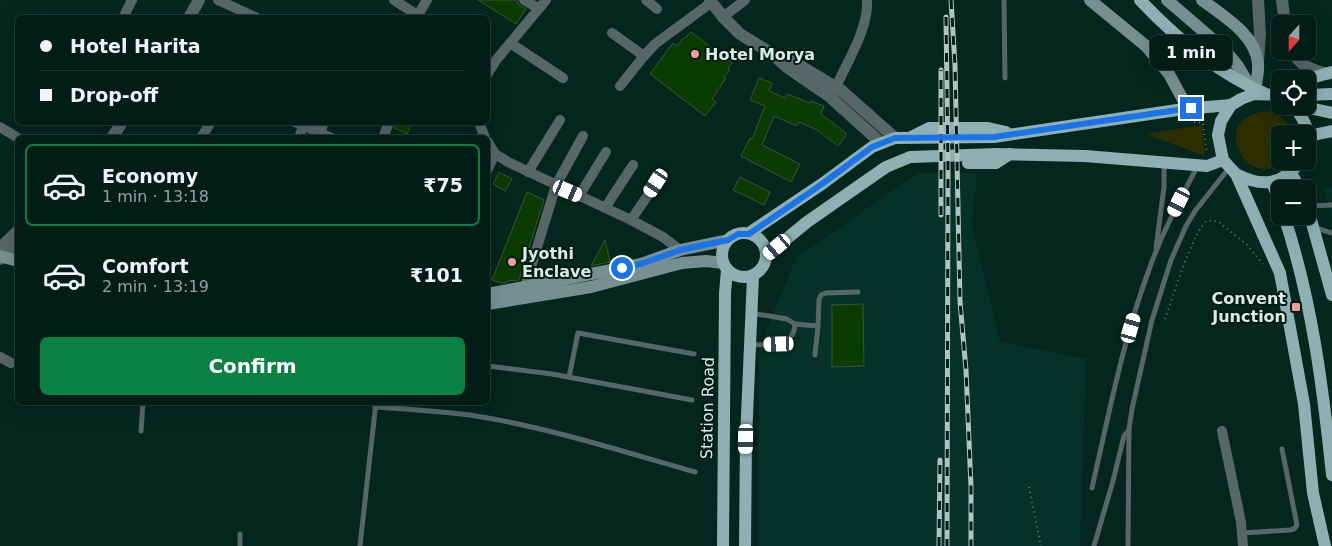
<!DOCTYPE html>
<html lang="en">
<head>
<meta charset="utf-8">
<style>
	body { margin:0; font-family:"DejaVu Sans",sans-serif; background:#0c251f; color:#f1f3f6; height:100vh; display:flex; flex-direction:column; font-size:19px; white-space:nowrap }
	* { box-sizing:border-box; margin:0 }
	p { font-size:16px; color:#96a1a1 }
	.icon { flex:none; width:28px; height:28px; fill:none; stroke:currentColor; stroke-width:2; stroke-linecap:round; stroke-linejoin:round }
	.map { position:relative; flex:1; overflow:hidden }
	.drawer { position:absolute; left:15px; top:135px; width:475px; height:270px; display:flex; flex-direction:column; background:#021c16; border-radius:8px; box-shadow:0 5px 20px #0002,0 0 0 1px #233a35 }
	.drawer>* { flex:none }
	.guide { position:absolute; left:15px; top:15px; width:475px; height:110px; border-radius:8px; box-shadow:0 5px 20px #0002,0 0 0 1px #233a35; display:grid; align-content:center; height:110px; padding:0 25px; background:#021c16 }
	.needle { width:32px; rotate:201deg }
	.buttons { position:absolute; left:1271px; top:15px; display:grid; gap:10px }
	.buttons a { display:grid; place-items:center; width:45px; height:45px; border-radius:8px; background:#021c16; box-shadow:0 5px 20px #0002,0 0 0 1px #233a35; font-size:25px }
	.end { position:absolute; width:22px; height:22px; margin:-11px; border:6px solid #1a73e8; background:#fff; box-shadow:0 0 0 2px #fff }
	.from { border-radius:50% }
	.bubble { position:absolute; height:35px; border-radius:8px; background:#021c16; box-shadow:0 5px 20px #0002,0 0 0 1px #233a35; font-size:16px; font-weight:700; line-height:35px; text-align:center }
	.car { position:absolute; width:15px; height:30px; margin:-15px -8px; border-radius:6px; box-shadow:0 0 4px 1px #0007; background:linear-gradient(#fff 24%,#345 0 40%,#fff 0 76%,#345 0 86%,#fff 0) }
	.guide b { display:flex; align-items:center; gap:18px; height:48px; font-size:19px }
	.guide b+b { border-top:1px solid #233a35 }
	.guide i { width:12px; height:12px; background:#f1f3f6 }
	ul { padding:9px 0 0; list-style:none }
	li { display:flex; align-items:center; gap:15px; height:82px; margin:0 10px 8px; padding:0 15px; border:2px solid transparent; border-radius:8px }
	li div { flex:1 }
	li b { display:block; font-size:19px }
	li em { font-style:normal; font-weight:700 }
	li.current { border-color:#0b8043 }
	li>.icon { width:45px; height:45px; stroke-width:1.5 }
	.button { display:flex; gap:10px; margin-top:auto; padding:10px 25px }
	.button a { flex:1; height:58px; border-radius:8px; background:#0b8043; color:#fff; font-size:20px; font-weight:700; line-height:58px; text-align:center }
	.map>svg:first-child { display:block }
</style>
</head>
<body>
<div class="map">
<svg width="1332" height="546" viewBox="0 0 1332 546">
	<rect width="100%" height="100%" fill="#03261d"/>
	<!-- built -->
	<g fill="#043226">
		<polygon points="919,173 977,173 972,224 1000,342 1086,359 1080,546 759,546 759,347 797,256"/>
		<polygon points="1332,187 1332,219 1324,188"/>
	</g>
	<!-- green -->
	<g fill="#2d2e00">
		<path d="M1268,111c13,4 19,10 25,23h-13v27h4c-38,33 -78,-45 -16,-50z"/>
		<polygon points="1202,125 1205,156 1146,134"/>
	</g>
	<!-- building -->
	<g fill="#0a3c02" stroke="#3f513b">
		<polygon points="478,0 517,0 518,4 526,9 516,24"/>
		<polygon points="691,32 732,63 728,68 730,70 724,77 726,78 712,99 716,102 705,116 650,74 673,43 677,46 683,38 684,39"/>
		<polygon points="759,78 772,83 769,91 785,98 787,94 810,103 811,101 824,106 821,114 847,134 838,146 817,130 799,122 797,126 774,116 762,145 800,164 791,182 741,156 750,138 752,139 765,106 750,100"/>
		<polygon points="396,122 412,122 407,134 394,128"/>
		<polygon points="499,172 512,179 505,191 493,184"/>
		<polygon points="740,177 770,192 764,205 733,190"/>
		<polygon points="527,192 544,200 519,280 513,281 509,280 508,282 501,283 492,280"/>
		<polygon points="605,240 610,262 591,266"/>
		<polygon points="863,304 864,366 832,367 832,305"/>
	</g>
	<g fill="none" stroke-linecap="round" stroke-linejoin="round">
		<!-- path -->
		<g stroke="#617c75" stroke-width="2" stroke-dasharray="1 4" stroke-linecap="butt">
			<polyline points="1194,122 1203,123 1207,153"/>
			<path d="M1165,319c6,-17 29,-91 42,-98 4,-1 8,0 12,1l28,23 16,19"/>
			<polyline points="1029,487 1041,546"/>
		</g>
		<!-- service -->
		<g stroke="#576768" stroke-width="5">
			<polyline points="1004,0 1005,78"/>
			<polyline points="1308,206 1332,205"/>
			<polyline points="1316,228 1332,233"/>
			<polyline points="1156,248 1164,187 1164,164"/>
			<polyline points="795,324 818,326 815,355"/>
			<polyline points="818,326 819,300 821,295 826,293 858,292"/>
			<path d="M750,345c19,-1 44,4 45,-21l-8,-5 -36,-6"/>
			<polyline points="488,366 552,374 692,400"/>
			<polyline points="569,377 578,333 694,354"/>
			<path d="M375,407c32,2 63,4 95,8 77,12 151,36 225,57"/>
			<polyline points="141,431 143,402"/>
			<path d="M1092,488c17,-74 31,-149 58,-221 12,-34 30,-67 47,-100"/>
			<polyline points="1242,533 1290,530 1294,529 1297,525 1282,449"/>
			<polyline points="240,534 240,546"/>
			<polyline points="360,546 376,402"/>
			<polyline points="1094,546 1113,481 1124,436 1129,430"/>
			<polyline points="1128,546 1129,429 1132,409 1152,320 1171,260 1186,226 1195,211 1229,168"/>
		</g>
		<!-- minor -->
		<g stroke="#576768" stroke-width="10">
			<polyline points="218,0 257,18"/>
			<polyline points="394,0 422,18"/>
			<polyline points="524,0 538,8"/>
			<polyline points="646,0 657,9"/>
			<polyline points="418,15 427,0"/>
			<polyline points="723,17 745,0"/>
			<polyline points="123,18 132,0"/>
			<polyline points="612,33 644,56"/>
			<polyline points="510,43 563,78"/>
			<polyline points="488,73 497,59 546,0"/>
			<polyline points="620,86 644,56 655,44 712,2"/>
			<path d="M836,87c11,-25 33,-59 31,-87"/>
			<polyline points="295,122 332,138"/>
			<polyline points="479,122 485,138"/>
			<polyline points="0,127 18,138"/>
			<polyline points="320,133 324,122"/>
			<polyline points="201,138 211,122"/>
			<polyline points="299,138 303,126"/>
			<polyline points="383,138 389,122"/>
			<polyline points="488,142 495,154 508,162 631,220 663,237 680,250"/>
			<polyline points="488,169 495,154"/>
			<polyline points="528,172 560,120"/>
			<polyline points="579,196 606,152"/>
			<polyline points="605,208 633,165"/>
			<polyline points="631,220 656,183"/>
			<polyline points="525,287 556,185 583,136"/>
			<polyline points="0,357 11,363"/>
			<polyline points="1222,431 1241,522 1243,546"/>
		</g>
		<!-- tertiary -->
		<g stroke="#576768" stroke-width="12">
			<polyline points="710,0 723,17 740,34 771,53 788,68 829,96 881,143"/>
			<polyline points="1258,0 1260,34 1258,62"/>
			<polyline points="1282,0 1285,24"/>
			<polyline points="189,18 199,0"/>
			<path d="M1292,51c8,15 21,20 36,23"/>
			<polyline points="792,61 842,91 895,138"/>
			<polyline points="112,138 122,122"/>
			<polyline points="2,246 18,231"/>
			<polyline points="0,259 18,241"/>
		</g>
		<!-- secondary -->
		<g stroke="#769092" stroke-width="12">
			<polyline points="1090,0 1146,46 1169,74 1188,109"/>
			<polyline points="1167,0 1224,49 1238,66 1252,90"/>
			<path d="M1202,0c21,16 53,34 56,63 1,10 -2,21 -4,31"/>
			<polyline points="0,256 18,261"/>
			<polyline points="488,294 622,268 644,263 680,250 728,240"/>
			<polyline points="488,304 591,287 682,263 706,261 723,263"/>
		</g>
		<!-- primary -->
		<g stroke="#8eb0b2" stroke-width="12">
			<path d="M1140,0c36,38 76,72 124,93"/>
			<polyline points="1308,79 1332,72"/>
			<polyline points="1280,95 1254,94 1241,99 1231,105 1221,121 1218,135 1223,160 1236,174 1280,273 1304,404 1313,493 1325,546"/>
			<polyline points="1308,95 1332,94"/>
			<path d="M1294,106c8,11 16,23 14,36"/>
			<polyline points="1300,106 1332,113"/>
			<polyline points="1308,136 1332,131"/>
			<polyline points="911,137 929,128 988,128 1006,132"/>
			<polyline points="968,163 996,163 1010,154"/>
			<polyline points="1291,173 1300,189"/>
			<path d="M1236,174c27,14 46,11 65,-13"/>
			<polyline points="1272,182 1280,204"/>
			<polyline points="1308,209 1332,295"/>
			<path d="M1284,216c28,84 39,172 48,259"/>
			<circle cx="744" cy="255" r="22"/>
			<polyline points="749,233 822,184 872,147 895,138 994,137 1184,109 1231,105"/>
			<polyline points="767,255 807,222 886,167 910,157 997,154 1085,156 1207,166 1223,160"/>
			<polyline points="723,546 725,293 727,270"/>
			<polyline points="745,546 746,439 753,276"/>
		</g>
		<!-- rail casing -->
		<g stroke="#afc4be" stroke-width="5">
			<g id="rail">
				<polyline points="951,0 955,65 960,302 966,370 971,487 971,546"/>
				<polyline points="946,17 948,167 947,546"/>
				<polyline points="941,215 941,70"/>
				<polyline points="939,546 940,460"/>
			</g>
		</g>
		<!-- rail -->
		<use href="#rail" stroke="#001c14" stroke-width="3" stroke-dasharray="9" stroke-linecap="butt"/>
	</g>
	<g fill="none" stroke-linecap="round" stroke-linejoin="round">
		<!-- route -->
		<polyline stroke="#1a73e8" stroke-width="6" points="622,268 644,263 680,250 728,240 738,234 749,234 822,184 872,147 895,138 994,137 1191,108"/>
	</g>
	<!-- markers -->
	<g fill="#f59b9e" stroke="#001c14" stroke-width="2">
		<circle cx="695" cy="54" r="5"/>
		<circle cx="512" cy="262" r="5"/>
		<rect x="1291" y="302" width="10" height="10" rx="2.5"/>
	</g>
	<g text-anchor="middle" stroke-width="4" stroke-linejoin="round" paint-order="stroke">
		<!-- poi labels -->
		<g font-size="16" font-weight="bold" fill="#d9ebe5" stroke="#001c14" text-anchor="start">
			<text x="705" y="60">Hotel Morya</text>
			<text x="522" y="259">Jyothi<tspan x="522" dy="18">Enclave</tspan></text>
			<text x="1286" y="304" text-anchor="end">Convent<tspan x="1286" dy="18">Junction</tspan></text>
		</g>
		<!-- street labels -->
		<g font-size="16" fill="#d9ebe5" stroke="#001c14">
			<text transform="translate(707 408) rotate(-89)" y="6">Station Road</text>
		</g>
	</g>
</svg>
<div class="buttons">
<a><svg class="needle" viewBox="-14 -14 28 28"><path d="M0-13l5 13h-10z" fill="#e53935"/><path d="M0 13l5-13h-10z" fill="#96a1a1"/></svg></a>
<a><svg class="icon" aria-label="locate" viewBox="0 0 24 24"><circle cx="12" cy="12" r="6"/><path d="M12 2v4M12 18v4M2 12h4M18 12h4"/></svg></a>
<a>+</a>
<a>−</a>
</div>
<i class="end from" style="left:622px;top:268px"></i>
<i class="end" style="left:1191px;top:108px"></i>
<div class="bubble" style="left:1150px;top:35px;width:82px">1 min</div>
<i class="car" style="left:656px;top:183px;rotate:213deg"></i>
<i class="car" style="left:568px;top:191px;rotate:113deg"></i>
<i class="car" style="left:1179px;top:202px;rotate:206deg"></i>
<i class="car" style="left:777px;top:247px;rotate:230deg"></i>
<i class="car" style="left:1131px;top:328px;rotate:16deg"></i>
<i class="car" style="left:779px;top:344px;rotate:268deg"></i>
<i class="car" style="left:746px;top:439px;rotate:181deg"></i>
<div class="guide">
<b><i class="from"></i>Hotel Harita</b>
<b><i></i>Drop-off</b>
</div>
<section class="drawer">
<ul>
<li class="current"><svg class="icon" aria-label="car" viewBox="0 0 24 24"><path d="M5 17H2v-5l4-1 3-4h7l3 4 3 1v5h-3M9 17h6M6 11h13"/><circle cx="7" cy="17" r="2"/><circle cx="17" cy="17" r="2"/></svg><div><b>Economy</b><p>1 min · 13:18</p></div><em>₹75</em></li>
<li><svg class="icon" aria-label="car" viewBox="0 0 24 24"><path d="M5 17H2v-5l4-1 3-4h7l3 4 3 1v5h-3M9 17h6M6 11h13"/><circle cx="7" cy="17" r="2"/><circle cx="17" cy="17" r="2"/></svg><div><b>Comfort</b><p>2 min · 13:19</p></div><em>₹101</em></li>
</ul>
<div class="button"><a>Confirm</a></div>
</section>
</div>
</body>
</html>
